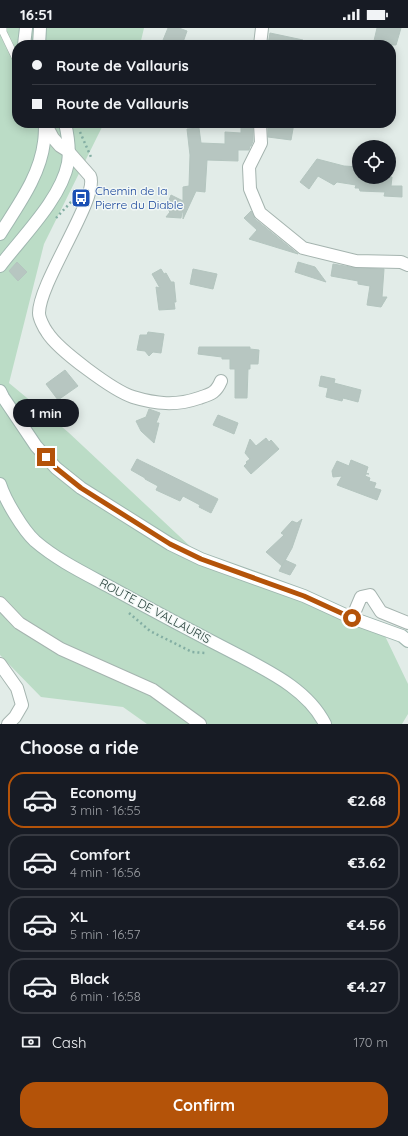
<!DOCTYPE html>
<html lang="en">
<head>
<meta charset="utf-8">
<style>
	body { margin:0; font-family:Quicksand,sans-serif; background:#20242c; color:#f1f3f6; height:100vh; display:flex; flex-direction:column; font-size:15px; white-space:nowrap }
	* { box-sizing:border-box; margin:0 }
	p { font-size:13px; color:#9ea1a6 }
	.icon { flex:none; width:22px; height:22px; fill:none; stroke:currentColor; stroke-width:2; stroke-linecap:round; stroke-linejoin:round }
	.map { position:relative; height:696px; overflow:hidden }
	.drawer { display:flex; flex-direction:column; background:#171b24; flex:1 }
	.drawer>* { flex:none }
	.banner { position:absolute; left:12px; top:12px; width:384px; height:88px; border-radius:16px; box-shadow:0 2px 10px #0003; display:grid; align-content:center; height:88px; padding:0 20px; background:#171b24 }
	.buttons { position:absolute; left:352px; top:112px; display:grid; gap:8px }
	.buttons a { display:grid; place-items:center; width:44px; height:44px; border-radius:50%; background:#171b24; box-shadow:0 2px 10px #0003; font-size:20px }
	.end { position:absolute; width:18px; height:18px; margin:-9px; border:5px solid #b45309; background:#fff; box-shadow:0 0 0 2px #fff }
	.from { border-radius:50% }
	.bubble { position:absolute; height:28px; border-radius:14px; background:#171b24; box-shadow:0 2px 10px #0003; font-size:13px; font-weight:800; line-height:28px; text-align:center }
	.banner b { display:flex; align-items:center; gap:14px; height:38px; font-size:15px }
	.banner b+b { border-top:1px solid #363941 }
	.banner i { width:10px; height:10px; background:#f1f3f6 }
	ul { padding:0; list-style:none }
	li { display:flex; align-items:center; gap:12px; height:56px; margin:0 8px 6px; padding:0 12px; border:2px solid #363941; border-radius:16px }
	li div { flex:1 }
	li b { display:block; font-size:15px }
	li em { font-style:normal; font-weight:800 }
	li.on { border-color:#b45309 }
	li>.icon { width:36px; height:36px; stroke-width:1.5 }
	h2 { padding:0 20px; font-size:18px; line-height:48px }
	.pay { display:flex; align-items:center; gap:10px; height:44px; padding:0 20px; font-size:15px }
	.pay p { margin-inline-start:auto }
	.action { display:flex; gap:8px; margin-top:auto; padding:8px 20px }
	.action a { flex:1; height:46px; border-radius:16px; background:#b45309; color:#fff; font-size:16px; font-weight:800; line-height:46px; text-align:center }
	.status { display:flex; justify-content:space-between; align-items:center; height:28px; padding:0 20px; background:#171b24; direction:ltr }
	.status svg { height:11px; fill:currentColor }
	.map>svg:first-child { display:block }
</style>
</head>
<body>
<div class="status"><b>16:51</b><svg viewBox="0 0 49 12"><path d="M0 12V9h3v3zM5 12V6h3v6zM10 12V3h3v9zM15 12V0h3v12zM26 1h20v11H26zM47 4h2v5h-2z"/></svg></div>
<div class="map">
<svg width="408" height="696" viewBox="0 0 408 696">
	<rect width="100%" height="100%" fill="#e2ece8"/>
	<!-- green -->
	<polygon fill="#bbdcc6" points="0,0 144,0 140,17 17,17 17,95 104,95 44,216 9,355 68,404 193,521 385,608 408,656 408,686 402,696 147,696 123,679 41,669 0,627"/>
	<!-- building -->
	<g fill="#b7c6c1" stroke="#b4c5bf">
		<polygon points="168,0 179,0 187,3 182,17 161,17"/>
		<polygon points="377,0 401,0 396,17 373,17"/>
		<polygon points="270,5 303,12 302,17 268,17"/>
		<polygon points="241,95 253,95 253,113 251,118 250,118 249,122 238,122 238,133 207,132 205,164 196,163 183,191 183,184 182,184 181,190 166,189 170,184 166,180 171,167 183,173 183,159 189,158 190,127 187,101 199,100 201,115 225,116 225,104 241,105"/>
		<polygon points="268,95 294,95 291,112 268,109"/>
		<polygon points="317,131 344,138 359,139 359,149 392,149 391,158 402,158 402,169 384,168 385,164 360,163 359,160 355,160 356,157 337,154 334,157 318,148 309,161 300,154"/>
		<polygon points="251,183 255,191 298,226 249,211 257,202 244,190"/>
		<polygon points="17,234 27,244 18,253 9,243"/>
		<polygon points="298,234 315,239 326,254 295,244"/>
		<polygon points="333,236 356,240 384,241 382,269 387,269 381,279 367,277 370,258 358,256 358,253 331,248"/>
		<polygon points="161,241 164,246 166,245 171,254 174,254 176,274 174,274 175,281 159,282 156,259 160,260 152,246"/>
		<polygon points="193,241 217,246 213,261 190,256"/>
		<polygon points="148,304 164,306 161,325 153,324 149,328 145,323 137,322 140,307 147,307"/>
		<polygon points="199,319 250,319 250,321 259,322 258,336 250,336 250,341 248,341 247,370 235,370 235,341 230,341 230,331 222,331 222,329 198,326"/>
		<polygon points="65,342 78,358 58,372 46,356"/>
		<polygon points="321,348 335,351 334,355 361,362 358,374 343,370 342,373 326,369 328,360 319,358"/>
		<polygon points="149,381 160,385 156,395 159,395 154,415 141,403 136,393 146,389"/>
		<polygon points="218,387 238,395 234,406 213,397"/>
		<polygon points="266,410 269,414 271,412 279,421 251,446 244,438 247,435 246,434 250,431 245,425 250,411 256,418"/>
		<polygon points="137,431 218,471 211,485 199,479 200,477 183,468 180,473 156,462 158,458 145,451 145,450 131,442"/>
		<polygon points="351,432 368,439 366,445 369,446 366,446 365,448 370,450 369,453 376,455 374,460 381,462 377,472 337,457 342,448 333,449 332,443 337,433 349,438"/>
		<polygon points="302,491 292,520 282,538 266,524 284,507 281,505 292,493 297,495"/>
		<polygon points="285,532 296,537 290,547 279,543"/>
	</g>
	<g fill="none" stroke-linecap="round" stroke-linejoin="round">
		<!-- lane casing -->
		<g stroke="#a5b4af" stroke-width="8">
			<polyline id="lane" points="3,0 3,4 17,33"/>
		</g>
		<!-- street casing -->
		<g stroke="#a5b4af" stroke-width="14">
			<g id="street">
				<polyline points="260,17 262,0"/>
				<path d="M45,95l8,15 7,8 8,5 22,25c10,20 -51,106 -51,137 0,5 5,15 8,19 11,18 67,59 86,65 23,7 43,9 66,1 12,-4 17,-5 22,-17"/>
				<polyline points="260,95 261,115 249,139 250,161 260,185 303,220 356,233 401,234 408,237"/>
				<polyline points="0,575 19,595 61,621 153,662 200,696"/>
				<polyline points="352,590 361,569 370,567 381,584 408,595"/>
				<polyline points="0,636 17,660 22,677 15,689 8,696"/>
			</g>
		</g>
		<!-- secondary casing -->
		<g stroke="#a0b7b0" stroke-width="14">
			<g id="secondary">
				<polyline points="24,17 26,0"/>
				<polyline points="39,17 40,0"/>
				<path d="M0,206c18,-29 40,-58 44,-92 1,-6 1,-13 1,-19"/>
				<path d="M0,238c22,-29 61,-67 68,-103 2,-13 0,-27 -3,-40"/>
				<polyline points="0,363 3,369 36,418 56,440 81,460 170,516 201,531 304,568 352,590 402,608 408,613"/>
				<path d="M0,456c5,16 23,46 35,57 22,19 49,32 75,46 42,23 85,46 128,68 32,17 70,35 87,69"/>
			</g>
		</g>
		<!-- path -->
		<g stroke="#83aea3" stroke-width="2.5" stroke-dasharray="2 3" stroke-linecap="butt">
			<polyline points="80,104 91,129"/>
			<polyline points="56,190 72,173"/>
			<polyline points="129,585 150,603 192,624 206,625"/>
		</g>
		<!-- lane -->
		<use href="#lane" stroke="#fff" stroke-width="7"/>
		<!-- street -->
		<use href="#street" stroke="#fff" stroke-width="12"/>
		<!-- secondary -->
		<use href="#secondary" stroke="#fff" stroke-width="12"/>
	</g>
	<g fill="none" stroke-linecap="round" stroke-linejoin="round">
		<!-- route -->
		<polyline stroke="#b45309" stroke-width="5" points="46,429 56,440 81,460 170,516 201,531 304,568 352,590"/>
	</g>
	<!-- icons -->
	<defs>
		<g id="bus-square" transform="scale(1)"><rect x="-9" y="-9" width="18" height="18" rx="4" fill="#1a4fb4" stroke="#f2f8f6"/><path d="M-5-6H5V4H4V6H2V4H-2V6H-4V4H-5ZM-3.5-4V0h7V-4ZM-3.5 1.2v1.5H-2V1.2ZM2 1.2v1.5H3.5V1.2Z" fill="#fff"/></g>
	</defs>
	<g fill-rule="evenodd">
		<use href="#bus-square" x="81" y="170"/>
	</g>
	<g text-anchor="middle" stroke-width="3" stroke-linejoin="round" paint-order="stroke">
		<!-- transit labels -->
		<g font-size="12" fill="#164399" stroke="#f2f8f6" text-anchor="start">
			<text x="95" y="167">Chemin de la<tspan x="95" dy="14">Pierre du Diable</tspan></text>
		</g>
		<!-- street labels -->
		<g font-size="12" fill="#223c36" stroke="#f2f8f6">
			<text transform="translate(155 583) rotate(28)" y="4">ROUTE DE VALLAURIS</text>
		</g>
	</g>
</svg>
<div class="buttons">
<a><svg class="icon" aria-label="locate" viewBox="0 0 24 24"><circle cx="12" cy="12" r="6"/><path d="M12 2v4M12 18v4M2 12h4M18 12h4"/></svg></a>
</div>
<i class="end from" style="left:352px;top:590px"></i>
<i class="end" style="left:46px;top:429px"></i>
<div class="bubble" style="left:13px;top:371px;width:66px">1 min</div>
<div class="banner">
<b><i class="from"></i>Route de Vallauris</b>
<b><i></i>Route de Vallauris</b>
</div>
</div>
<section class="drawer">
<h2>Choose a ride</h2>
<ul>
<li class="on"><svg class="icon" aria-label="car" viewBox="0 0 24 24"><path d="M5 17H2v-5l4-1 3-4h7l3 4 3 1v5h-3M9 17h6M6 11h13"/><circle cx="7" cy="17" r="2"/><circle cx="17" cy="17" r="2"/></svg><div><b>Economy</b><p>3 min · 16:55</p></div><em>€2.68</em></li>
<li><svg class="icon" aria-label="car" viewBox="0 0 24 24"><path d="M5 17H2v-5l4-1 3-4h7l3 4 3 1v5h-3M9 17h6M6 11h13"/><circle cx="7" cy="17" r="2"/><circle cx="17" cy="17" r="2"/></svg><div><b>Comfort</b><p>4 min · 16:56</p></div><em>€3.62</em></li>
<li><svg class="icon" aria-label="car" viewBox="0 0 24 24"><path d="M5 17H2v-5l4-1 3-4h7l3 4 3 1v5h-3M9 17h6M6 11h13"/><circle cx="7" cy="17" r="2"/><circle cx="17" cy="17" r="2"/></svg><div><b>XL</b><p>5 min · 16:57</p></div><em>€4.56</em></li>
<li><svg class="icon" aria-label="car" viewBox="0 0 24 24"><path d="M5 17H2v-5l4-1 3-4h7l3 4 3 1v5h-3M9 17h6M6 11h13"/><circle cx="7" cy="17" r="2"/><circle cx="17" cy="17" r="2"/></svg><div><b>Black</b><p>6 min · 16:58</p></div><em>€4.27</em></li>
</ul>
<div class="pay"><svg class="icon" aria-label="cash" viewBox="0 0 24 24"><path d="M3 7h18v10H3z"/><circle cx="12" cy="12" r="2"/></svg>Cash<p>170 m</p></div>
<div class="action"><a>Confirm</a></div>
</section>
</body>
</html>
